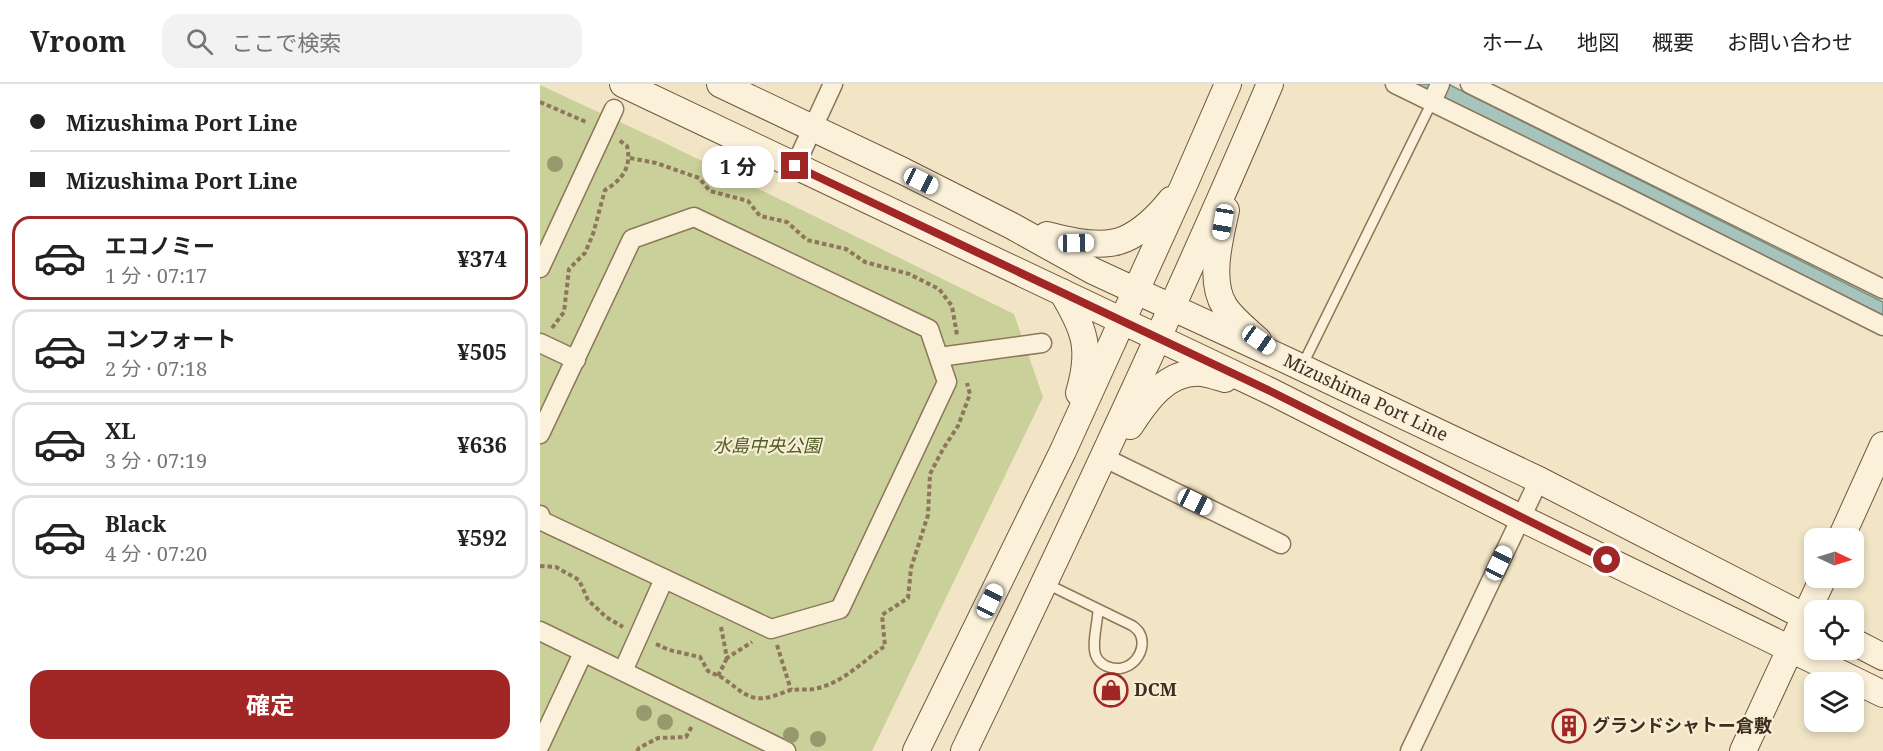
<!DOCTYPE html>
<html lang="ja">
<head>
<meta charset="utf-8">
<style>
	body { margin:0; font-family:"Noto Serif","Noto Sans JP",serif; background:#f2f2f2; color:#222; height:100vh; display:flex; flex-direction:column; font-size:22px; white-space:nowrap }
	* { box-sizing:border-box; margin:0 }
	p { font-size:20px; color:#767676 }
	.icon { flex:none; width:33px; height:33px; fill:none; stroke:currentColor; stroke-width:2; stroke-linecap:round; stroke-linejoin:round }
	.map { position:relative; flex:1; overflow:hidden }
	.side { display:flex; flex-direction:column; background:#fff; width:540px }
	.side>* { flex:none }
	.banner { display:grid; align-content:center; height:132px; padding:0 30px; background:#fff }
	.needle { width:39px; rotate:94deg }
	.controls { position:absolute; left:1264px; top:444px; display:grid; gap:12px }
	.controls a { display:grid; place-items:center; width:60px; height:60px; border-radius:12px; background:#fff; box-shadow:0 3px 9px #0003; font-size:30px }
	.end { position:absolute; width:27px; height:27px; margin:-14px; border:8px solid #a12626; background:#fff; box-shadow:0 0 0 3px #fff }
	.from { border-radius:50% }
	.bubble { position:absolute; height:42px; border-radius:18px; background:#fff; box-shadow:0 3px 9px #0003; font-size:20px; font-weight:700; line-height:42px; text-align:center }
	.car { position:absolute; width:18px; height:36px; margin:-18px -9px; border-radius:8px; box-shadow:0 0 4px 2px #0007; background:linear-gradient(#fff 24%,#345 0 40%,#fff 0 76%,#345 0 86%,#fff 0) }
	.banner b { display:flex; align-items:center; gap:21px; height:57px; font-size:22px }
	.banner b+b { border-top:2px solid #e0e0e0 }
	.banner i { width:15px; height:15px; background:#222 }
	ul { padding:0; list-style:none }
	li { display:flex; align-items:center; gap:18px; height:84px; margin:0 12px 9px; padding:0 18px; border:3px solid #e0e0e0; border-radius:18px }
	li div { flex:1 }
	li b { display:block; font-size:22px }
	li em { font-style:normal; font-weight:700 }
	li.on { border-color:#a12626 }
	li>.icon { width:54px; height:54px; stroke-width:1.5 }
	.button { display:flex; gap:12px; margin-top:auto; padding:12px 30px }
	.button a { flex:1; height:69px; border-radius:18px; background:#a12626; color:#fff; font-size:24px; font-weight:700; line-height:69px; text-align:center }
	header { display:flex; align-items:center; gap:36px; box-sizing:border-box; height:84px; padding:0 30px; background:#fff; border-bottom:2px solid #e0e0e0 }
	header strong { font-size:28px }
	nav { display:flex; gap:33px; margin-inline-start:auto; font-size:21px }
	.search { width:420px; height:54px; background:#f2f2f2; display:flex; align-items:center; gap:15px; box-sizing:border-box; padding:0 21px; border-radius:18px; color:#767676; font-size:22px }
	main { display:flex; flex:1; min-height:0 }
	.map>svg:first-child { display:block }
</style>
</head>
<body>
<header>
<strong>Vroom</strong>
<div class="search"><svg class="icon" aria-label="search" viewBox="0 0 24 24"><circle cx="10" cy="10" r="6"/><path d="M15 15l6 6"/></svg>ここで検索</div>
<nav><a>ホーム</a><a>地図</a><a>概要</a><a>お問い合わせ</a></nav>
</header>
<main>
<section class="side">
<div class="banner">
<b><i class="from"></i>Mizushima Port Line</b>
<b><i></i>Mizushima Port Line</b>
</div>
<ul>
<li class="on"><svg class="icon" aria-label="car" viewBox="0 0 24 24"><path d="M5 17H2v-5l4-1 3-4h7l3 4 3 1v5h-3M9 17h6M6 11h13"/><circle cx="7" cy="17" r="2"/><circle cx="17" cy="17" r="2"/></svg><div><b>エコノミー</b><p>1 分 · 07:17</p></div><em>¥374</em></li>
<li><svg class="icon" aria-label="car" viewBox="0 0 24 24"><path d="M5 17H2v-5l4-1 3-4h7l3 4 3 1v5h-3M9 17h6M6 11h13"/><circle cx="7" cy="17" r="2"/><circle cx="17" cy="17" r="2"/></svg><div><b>コンフォート</b><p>2 分 · 07:18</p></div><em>¥505</em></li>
<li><svg class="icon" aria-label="car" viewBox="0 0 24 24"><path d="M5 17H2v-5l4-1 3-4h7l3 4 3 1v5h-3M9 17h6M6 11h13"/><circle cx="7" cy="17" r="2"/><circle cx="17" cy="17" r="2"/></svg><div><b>XL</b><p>3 分 · 07:19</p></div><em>¥636</em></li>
<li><svg class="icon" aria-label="car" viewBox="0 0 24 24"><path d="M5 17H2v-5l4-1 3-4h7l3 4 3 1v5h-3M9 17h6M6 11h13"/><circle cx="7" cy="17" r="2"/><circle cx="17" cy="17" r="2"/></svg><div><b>Black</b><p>4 分 · 07:20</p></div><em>¥592</em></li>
</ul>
<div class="button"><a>確定</a></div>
</section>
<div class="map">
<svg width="1343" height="667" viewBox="0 0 1343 667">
	<rect width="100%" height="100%" fill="#f1e5c6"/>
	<!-- green -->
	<polygon fill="#c9d099" points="0,1 123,58 474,230 503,313 332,667 0,667"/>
	<!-- water -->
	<polygon fill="#a7c4bc" stroke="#6d948a" stroke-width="1.5" points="877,0 908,0 1343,218 1343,231 1094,106"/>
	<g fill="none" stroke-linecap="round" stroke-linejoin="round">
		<!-- lane casing -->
		<g stroke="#8e765a" stroke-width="12">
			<g id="lane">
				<polyline points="762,282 892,18"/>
				<path d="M507,500l86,42c2,2 5,4 6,6 11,18 -9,45 -33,34 -4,-2 -8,-5 -10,-10 -5,-12 2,-33 2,-47"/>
			</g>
		</g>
		<!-- street casing -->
		<g stroke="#8e765a" stroke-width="21">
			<g id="street">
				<polyline points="855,0 1080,110 1343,242"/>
				<polyline points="930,0 1343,205"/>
				<polyline points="892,18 900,0"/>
				<polyline points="255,82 293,0"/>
				<polyline points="0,184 74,25"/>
				<polyline points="0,259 36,276"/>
				<polyline points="399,273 502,259"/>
				<polyline points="0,350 92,155 154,133 389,245 407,298 300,525 231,545 2,437 0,431"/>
				<polyline points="567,375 741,460"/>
				<polyline points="0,547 246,667"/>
				<polyline points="83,587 124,495"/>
				<polyline points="0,661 43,569"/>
				<polyline points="870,667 999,396"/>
			</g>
		</g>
		<!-- secondary casing -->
		<g stroke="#70573d" stroke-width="28">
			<g id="secondary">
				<polyline points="83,0 732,308 981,434 1343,610"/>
				<path id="s1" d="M180,0l183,87 109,55 81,45 193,89 253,120 276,142"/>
				<path d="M686,126c-6,28 -18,71 -1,97 8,12 22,23 33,33"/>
				<path d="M507,151c22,6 56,14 78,4 18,-8 34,-24 46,-39"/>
				<path d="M522,208c23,38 30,57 17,101"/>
				<path d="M590,342c16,-25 37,-56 72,-53 8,1 16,4 23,6"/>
				<polyline points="1301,454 1343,361"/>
				<polyline points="1314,558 1343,573"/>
				<polyline points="376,667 523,367 644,101 688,0"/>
				<path d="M424,667c106,-220 210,-442 306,-667"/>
				<polyline points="1203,667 1283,494"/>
			</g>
		</g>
		<!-- path -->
		<g stroke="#8e765a" stroke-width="4" stroke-dasharray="4.5 3" stroke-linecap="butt">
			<polyline points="0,18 46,38"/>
			<polyline points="90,74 116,79 159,94 170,107 208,117 220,132 247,138 267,156 306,165 325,178 369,190 399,205 412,222 417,251"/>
			<path d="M12,244l12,-16 5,-43 16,-16 8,-19 12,-44c17,-10 27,-23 22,-44l-8,-6"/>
			<polyline points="0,482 16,483 39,496 48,516 66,533 83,543"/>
			<polyline points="181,543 187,574 212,558"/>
			<path d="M116,560l13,6 31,7 8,14c5,3 11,4 16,8 11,7 18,16 32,19 12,2 24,-5 35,-8 8,-1 16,0 23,-1 28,-5 49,-28 71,-43l-3,-31 26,-17 3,-30 17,-53 2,-41 13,-25 15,-23 12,-32 -3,-11"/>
			<polyline points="237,561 251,606"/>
			<polyline points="178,592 187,574"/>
			<polyline points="97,667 99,664 118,654 146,653 152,642"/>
		</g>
		<!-- lane -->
		<use href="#lane" stroke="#fbf1da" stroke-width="9"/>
		<!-- street -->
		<use href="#street" stroke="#fbf1da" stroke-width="18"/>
		<!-- secondary -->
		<use href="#secondary" stroke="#fbf1da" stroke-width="26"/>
	</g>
	<!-- trees -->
	<g fill="#97996d">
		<circle cx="15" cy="80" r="8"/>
		<circle cx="104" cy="629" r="8"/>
		<circle cx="125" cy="638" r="8"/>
		<circle cx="251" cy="651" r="8"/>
		<circle cx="278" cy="655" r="8"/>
	</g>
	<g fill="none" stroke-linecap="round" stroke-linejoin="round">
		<!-- route -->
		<polyline stroke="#a12626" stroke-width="8" points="255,82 732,308 1067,476"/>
	</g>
	<!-- icons -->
	<defs>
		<g id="shop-ring" transform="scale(1.725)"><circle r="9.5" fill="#f8eed6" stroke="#a12626" stroke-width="1.5"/><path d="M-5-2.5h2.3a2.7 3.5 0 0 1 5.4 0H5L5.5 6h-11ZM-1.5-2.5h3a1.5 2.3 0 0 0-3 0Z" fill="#a12626"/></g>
		<g id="building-ring" transform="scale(1.725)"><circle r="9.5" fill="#f8eed6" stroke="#a12626" stroke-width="1.5"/><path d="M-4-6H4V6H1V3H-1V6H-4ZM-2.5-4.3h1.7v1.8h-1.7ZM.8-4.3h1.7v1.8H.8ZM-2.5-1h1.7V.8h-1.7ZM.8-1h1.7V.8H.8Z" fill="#a12626"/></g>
	</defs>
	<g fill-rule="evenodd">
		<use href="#shop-ring" x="571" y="606"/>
		<use href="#building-ring" x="1029" y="642"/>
	</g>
	<g text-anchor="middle" stroke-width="4.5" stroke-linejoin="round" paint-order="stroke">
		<!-- street labels -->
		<g font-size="18" fill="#3d2e1f" stroke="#f8eed6">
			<text dy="6" stroke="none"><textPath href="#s1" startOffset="718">Mizushima Port Line</textPath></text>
		</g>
		<!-- park labels -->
		<g font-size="18" font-style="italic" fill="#4d5b24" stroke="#f8eed6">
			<text x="227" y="368">水島中央公園</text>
		</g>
		<!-- poi labels -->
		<g font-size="18" font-weight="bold" fill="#3d2e1f" stroke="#f8eed6" text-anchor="start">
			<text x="594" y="612">DCM</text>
			<text x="1052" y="648">グランドシャトー倉敷</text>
		</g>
	</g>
</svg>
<div class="controls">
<a><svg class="needle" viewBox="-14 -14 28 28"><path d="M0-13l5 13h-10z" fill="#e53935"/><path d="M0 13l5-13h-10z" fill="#767676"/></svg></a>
<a><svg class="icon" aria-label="locate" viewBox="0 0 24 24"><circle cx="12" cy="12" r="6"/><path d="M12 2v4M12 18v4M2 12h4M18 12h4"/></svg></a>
<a><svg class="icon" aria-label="layers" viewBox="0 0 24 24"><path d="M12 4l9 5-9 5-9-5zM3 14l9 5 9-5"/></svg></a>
</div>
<i class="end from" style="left:1067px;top:476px"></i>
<i class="end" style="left:255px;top:82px"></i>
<div class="bubble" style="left:162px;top:62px;width:72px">1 分</div>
<i class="car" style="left:381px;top:97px;rotate:116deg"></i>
<i class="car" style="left:683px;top:138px;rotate:190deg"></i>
<i class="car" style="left:536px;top:159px;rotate:89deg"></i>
<i class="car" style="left:719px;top:256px;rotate:125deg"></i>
<i class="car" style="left:655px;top:418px;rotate:116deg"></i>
<i class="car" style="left:959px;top:479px;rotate:26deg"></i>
<i class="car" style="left:450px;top:517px;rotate:26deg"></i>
</div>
</main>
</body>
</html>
